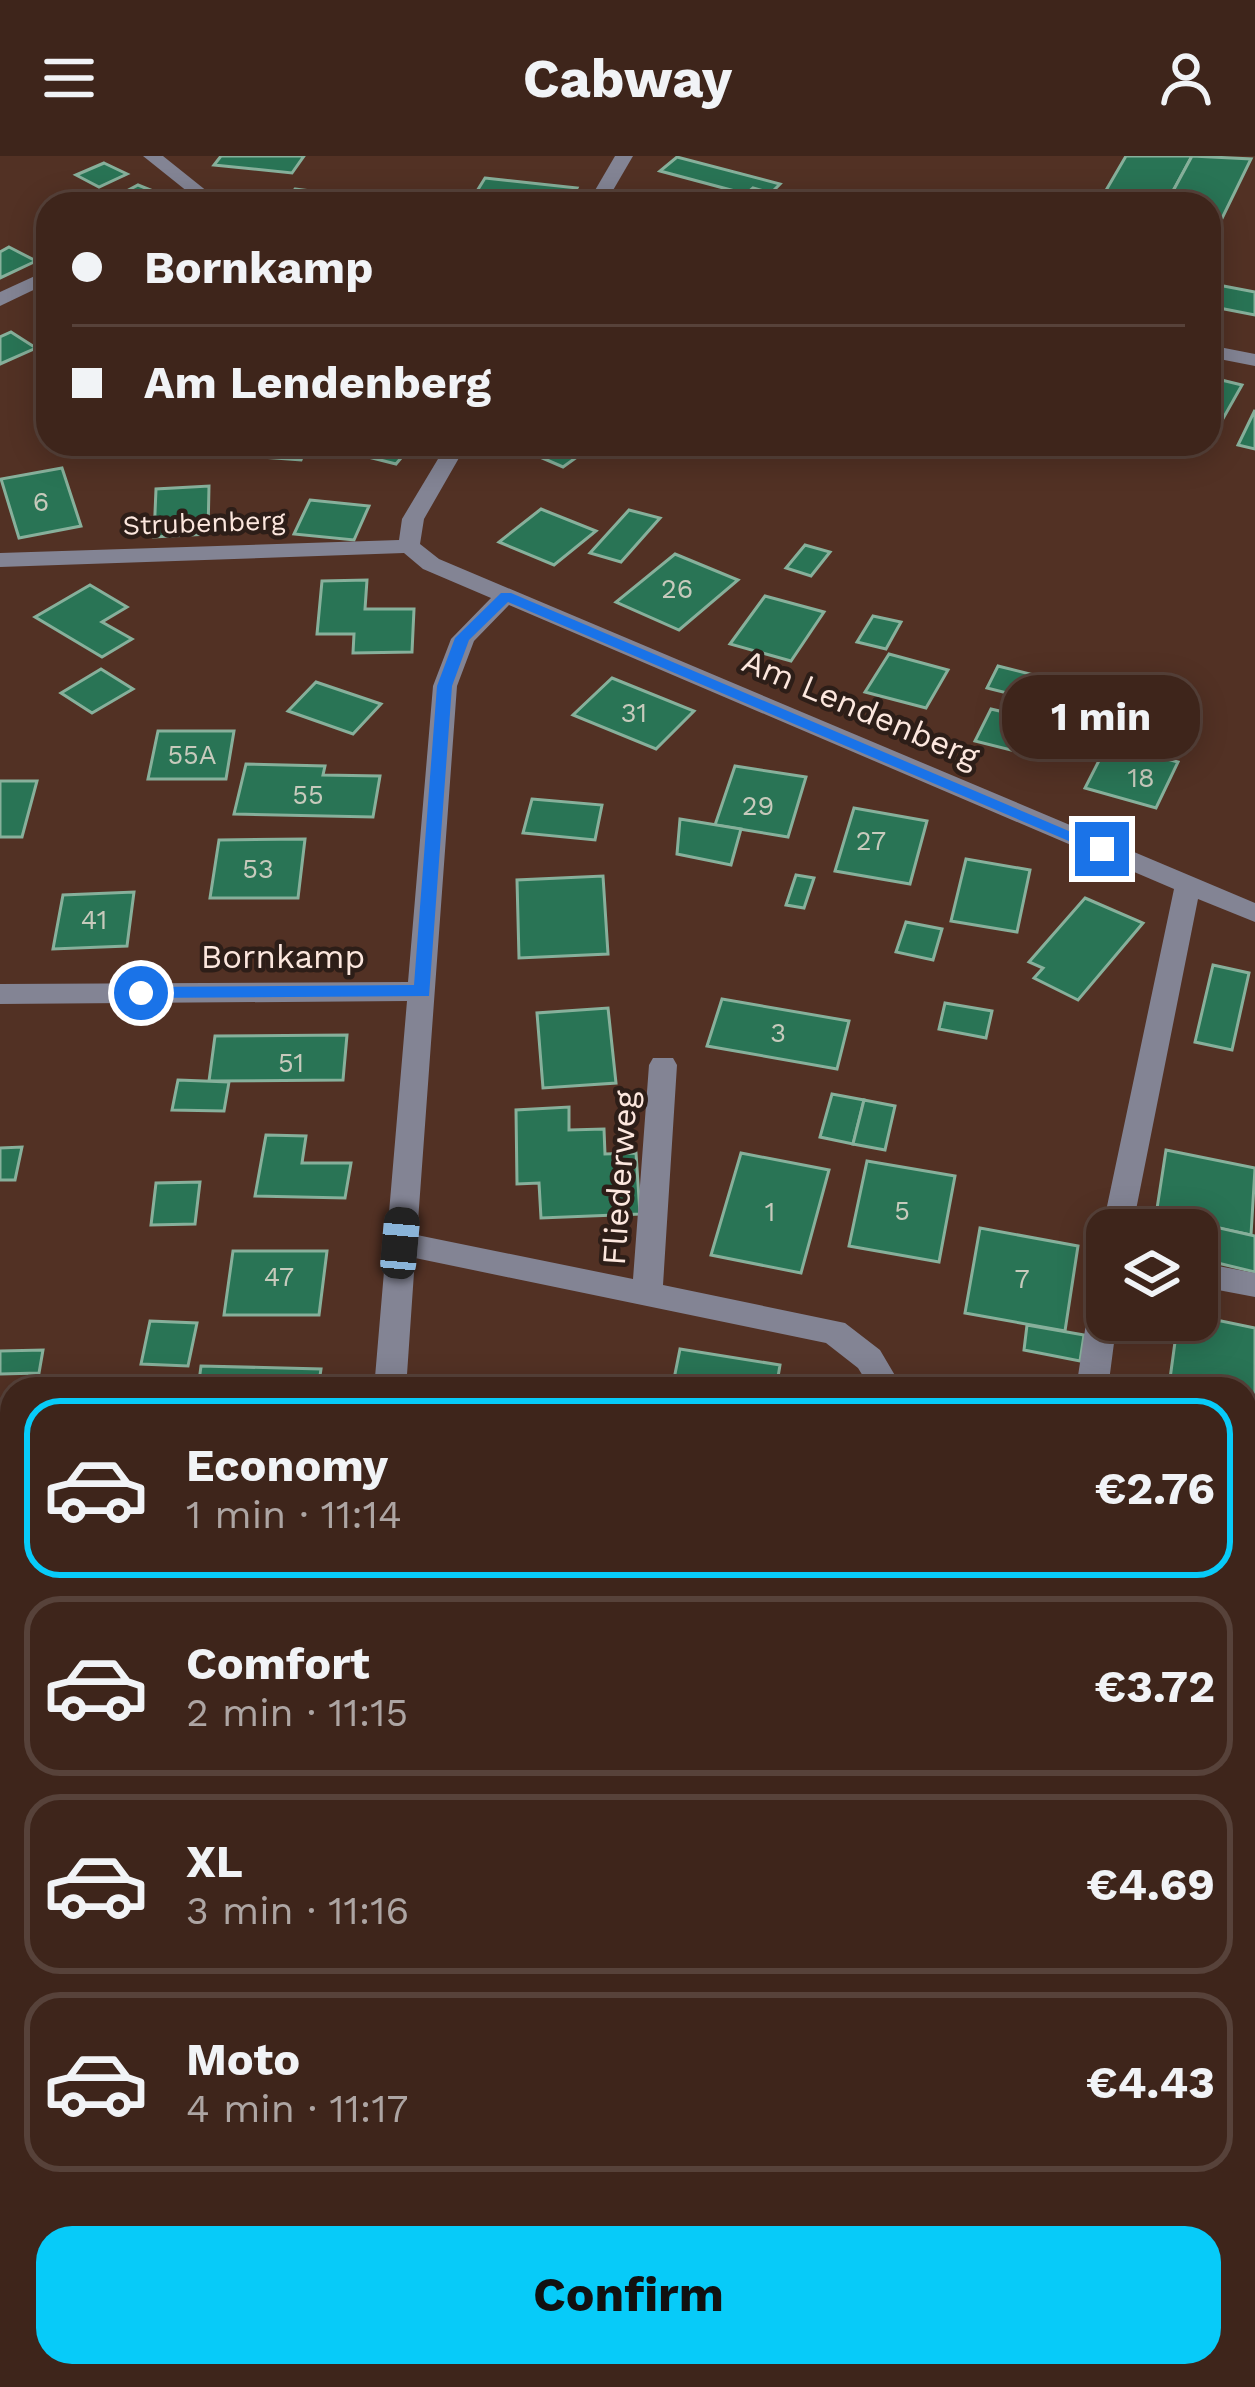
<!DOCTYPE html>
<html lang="en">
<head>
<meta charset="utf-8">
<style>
	body { margin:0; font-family:"Work Sans",sans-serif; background:#452d24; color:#f1f3f6; height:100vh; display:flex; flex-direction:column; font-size:45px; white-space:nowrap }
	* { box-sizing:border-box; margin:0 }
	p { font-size:39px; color:#ada5a3 }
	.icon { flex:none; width:66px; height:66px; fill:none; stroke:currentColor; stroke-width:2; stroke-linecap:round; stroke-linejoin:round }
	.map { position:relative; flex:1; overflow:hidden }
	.side { position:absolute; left:0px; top:1221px; width:1257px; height:1011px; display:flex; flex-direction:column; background:#3e251b; border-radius:36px 36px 0 0; box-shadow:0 6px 30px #0003,0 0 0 3px #57423a }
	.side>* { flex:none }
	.banner { position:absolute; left:36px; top:36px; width:1185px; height:264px; border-radius:36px; box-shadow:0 6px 30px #0003,0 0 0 3px #57423a; display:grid; align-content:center; height:264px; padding:0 36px; background:#3e251b }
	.fabs { position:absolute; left:1086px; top:1053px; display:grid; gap:24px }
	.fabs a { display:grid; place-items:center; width:132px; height:132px; border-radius:24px; background:#3e251b; box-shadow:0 6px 30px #0003,0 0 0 3px #57423a; font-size:60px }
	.end { position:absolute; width:54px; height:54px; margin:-27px; border:15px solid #1a73e8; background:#fff; box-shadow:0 0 0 6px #fff }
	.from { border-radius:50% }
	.bubble { position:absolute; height:84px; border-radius:36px; background:#3e251b; box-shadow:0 6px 30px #0003,0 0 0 3px #57423a; font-size:39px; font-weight:700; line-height:84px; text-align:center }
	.car { position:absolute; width:36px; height:72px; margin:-36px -18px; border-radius:15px; box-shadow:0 0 9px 3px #0007; background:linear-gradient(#222 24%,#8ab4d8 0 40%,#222 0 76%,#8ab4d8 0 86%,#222 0) }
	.banner b { display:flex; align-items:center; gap:42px; height:114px; font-size:45px }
	.banner b+b { border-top:3px solid #57423a }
	.banner i { width:30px; height:30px; background:#f1f3f6 }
	ul { padding:21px 0 0; list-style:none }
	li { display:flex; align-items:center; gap:36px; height:180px; margin:0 24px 18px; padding:0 12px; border:6px solid #57423a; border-radius:36px }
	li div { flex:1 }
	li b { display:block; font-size:45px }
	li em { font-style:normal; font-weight:700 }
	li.active { border-color:#07cbf9 }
	li>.icon { width:108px; height:108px; stroke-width:1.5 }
	.cta { display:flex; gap:24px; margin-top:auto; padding:24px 36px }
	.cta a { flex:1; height:138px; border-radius:36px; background:#07cbf9; color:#111; font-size:48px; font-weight:700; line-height:138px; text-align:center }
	header { display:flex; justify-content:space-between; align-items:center; height:156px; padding:0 36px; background:#3e251b; font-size:54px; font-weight:700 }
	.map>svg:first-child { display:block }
</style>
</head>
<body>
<header><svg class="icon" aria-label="menu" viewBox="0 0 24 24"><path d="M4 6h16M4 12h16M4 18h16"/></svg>Cabway<svg class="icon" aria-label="person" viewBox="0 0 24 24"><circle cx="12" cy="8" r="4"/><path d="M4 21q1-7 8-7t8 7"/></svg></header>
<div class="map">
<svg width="1255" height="2231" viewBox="0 0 1255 2231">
	<rect width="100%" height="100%" fill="#523124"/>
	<!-- building -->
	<g fill="#297455" stroke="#87b09b" stroke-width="3">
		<polygon points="221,0 304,0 292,17 214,9"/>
		<polygon points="1126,0 1192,0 1166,48 1098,48"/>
		<polygon points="1192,0 1251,3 1209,89 1209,48 1166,48"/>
		<polygon points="677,1 780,28 771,37 753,32 746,38 660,15"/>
		<polygon points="104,7 127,18 99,31 76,19"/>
		<polygon points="485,22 577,32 569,48 474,40"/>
		<polygon points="138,29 168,41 156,48 110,44"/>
		<polygon points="295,33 382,44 379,48 284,48"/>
		<polygon points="9,91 36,105 0,122 0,96"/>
		<polygon points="1213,128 1255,136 1255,159 1209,150"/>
		<polygon points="11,176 36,192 0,208 0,181"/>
		<polygon points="1209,221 1242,229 1216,275 1209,273"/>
		<polygon points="1255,254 1255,293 1238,289"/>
		<polygon points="196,288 307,288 301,304 192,296"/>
		<polygon points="317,288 403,288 411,290 396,308"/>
		<polygon points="510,288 595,288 563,311"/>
		<polygon points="930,288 993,288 984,301"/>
		<polygon points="62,312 81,370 19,382 1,323"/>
		<polygon points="209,330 208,378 154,381 156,333"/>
		<polygon points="310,344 369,350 354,384 294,378"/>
		<polygon points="541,353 596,375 554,409 499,386"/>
		<polygon points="629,354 660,362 621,406 590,397"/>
		<polygon points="805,389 830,396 811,420 786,412"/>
		<polygon points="675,398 738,424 679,474 616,446"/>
		<polygon points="367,424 365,453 414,453 412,496 353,497 354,478 317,478 322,425"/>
		<polygon points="90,429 127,451 102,466 132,483 102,501 35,461"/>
		<polygon points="765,440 824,456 791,505 730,488"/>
		<polygon points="873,460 901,466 886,493 857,486"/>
		<polygon points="889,498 948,514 926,552 865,536"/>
		<polygon points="998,510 1042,521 1031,543 987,532"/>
		<polygon points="101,513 133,533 92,557 61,537"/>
		<polygon points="612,522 694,555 656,593 573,559"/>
		<polygon points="316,526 381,548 353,578 288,555"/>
		<polygon points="991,553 1050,567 1035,600 975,585"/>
		<polygon points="158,575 234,575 226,623 148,623"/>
		<polygon points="1108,587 1178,606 1156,652 1085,632"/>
		<polygon points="246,608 325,610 323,619 380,620 373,661 234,658"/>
		<polygon points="735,610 806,621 788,681 715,669"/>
		<polygon points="0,625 37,625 22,681 0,681"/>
		<polygon points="532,643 602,649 595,684 523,677"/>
		<polygon points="854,652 927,665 910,728 835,715"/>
		<polygon points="680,663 741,673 731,709 677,698"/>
		<polygon points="305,683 298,742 210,742 219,684"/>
		<polygon points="966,703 1030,714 1017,776 951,765"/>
		<polygon points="796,719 814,722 804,752 786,749"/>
		<polygon points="603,720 608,798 519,802 517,724"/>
		<polygon points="134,736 127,790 53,793 63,739"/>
		<polygon points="1085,742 1143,767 1078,844 1034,822 1043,812 1029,806"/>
		<polygon points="906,766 942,773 933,804 896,796"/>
		<polygon points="1213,809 1249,817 1232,894 1195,886"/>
		<polygon points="722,843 849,865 837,913 707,890"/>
		<polygon points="945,847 992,855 986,882 939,873"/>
		<polygon points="608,852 616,927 543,932 537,857"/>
		<polygon points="347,879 343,924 209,925 215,880"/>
		<polygon points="178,924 229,926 224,955 172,954"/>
		<polygon points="832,938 864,944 853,988 820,981"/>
		<polygon points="864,944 895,950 885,994 853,988"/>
		<polygon points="569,951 569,974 604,973 605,998 636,997 640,1058 541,1062 539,1027 517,1028 516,954"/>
		<polygon points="266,979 306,980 302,1007 351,1007 345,1042 255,1040"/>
		<polygon points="22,991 15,1024 0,1024 0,992"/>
		<polygon points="1166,994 1255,1012 1251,1079 1156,1059"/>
		<polygon points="741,997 829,1014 801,1117 711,1099"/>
		<polygon points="867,1005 955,1020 939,1106 849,1090"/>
		<polygon points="200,1026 195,1068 151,1069 156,1027"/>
		<polygon points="1180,1063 1255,1080 1255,1116 1197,1102 1197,1074 1178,1074"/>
		<polygon points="980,1072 1078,1090 1065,1175 965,1157"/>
		<polygon points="233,1095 327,1095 319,1159 224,1159"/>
		<polygon points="1197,1160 1255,1172 1255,1275 1245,1273 1245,1233 1169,1230 1178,1164 1197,1164"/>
		<polygon points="150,1165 197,1167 188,1210 141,1208"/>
		<polygon points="1027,1169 1084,1179 1080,1205 1024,1194"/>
		<polygon points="680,1193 780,1209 776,1233 672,1233"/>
		<polygon points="43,1194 39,1217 0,1218 0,1195"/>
		<polygon points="201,1210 321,1213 318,1233 198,1233"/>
		<polygon points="1245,1413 1255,1415 1255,1581 1245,1579"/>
		<polygon points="453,2220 618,2220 617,2231 452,2231"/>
		<polygon points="789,2220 825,2220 836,2224 834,2231 786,2231"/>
	</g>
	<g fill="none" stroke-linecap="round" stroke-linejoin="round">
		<!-- minor -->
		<g fill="#838494" fill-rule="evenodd">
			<polygon points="143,0 163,0 223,48 203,48"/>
			<polygon points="615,0 633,0 605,48 587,48"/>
			<polygon points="48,114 48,127 0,150 0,136"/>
			<polygon points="1209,189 1255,198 1255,210 1209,201"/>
			<polygon points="447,288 467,288 424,363 420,388 439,403 1255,747 1255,766 1198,743 1132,1074 1107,1074 1107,1082 1102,1074 1174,733 509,449 474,485 457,530 417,1079 633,1123 649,909 653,902 673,902 677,909 663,1129 845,1167 880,1194 903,1233 871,1233 858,1212 826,1187 415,1102 406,1233 374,1233 407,845 0,848 0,828 408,826 433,530 451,483 491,442 423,413 404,397 0,411 0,397 399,384 402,363"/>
			<polygon points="1197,1106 1255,1117 1255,1141 1197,1130"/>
			<polygon points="1107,1116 1107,1164 1117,1164 1108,1233 1076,1233 1092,1128 1096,1120"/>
			<rect x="0" y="1756" width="12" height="36"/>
			<polygon points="1245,2187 1255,2190 1255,2231 1229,2220 1245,2220"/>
			<polygon points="294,2220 336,2220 335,2231 293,2231"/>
			<polygon points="1132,2220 1174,2220 1176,2231 1134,2231"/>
		</g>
	</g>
	<!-- route -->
	<polygon fill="#1a73e8" points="501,437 511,437 1111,693 1097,697 508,446 469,484 452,530 429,840 135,842 135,833 141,831 414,829 437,530 455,482"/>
	<g text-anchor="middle" stroke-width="9" stroke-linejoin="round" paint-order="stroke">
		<!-- number labels -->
		<g font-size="27" fill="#c7cabc">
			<text x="41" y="355">6</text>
			<text x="677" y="442">26</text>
			<text x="634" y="566">31</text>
			<text x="192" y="608">55A</text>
			<text x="1141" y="631">18</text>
			<text x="308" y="648">55</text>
			<text x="758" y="659">29</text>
			<text x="871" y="694">27</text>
			<text x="258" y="722">53</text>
			<text x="94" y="773">41</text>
			<text x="778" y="886">3</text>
			<text x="291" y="916">51</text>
			<text x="902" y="1064">5</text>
			<text x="770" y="1065">1</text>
			<text x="279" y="1130">47</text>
			<text x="1022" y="1132">7</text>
		</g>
		<!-- far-street labels -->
		<g font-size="27" fill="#fce7de" stroke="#2d1e18">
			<text transform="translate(204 367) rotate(-2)" y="9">Strubenberg</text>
		</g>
		<!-- street labels -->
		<g font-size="33" fill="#fce7de" stroke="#2d1e18">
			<text transform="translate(861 552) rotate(23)" y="12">Am Lendenberg</text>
			<text x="283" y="812">Bornkamp</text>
			<text transform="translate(619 1022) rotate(-86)" y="12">Fliederweg</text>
		</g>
	</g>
</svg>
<div class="fabs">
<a><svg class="icon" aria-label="layers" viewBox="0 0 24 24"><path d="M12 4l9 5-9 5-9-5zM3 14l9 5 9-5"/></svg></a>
</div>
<i class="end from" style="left:141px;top:837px"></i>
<i class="end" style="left:1102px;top:693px"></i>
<div class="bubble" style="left:1002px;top:519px;width:198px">1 min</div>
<i class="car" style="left:400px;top:1087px;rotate:5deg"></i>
<div class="banner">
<b><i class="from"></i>Bornkamp</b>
<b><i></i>Am Lendenberg</b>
</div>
<section class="side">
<ul>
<li class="active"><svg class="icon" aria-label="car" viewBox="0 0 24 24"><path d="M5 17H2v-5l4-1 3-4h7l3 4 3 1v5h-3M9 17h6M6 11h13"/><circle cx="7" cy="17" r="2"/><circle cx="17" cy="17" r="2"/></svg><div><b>Economy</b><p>1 min · 11:14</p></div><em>€2.76</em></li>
<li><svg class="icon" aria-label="car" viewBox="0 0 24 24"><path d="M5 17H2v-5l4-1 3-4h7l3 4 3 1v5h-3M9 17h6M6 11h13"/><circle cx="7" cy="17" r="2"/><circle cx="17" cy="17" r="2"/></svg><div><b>Comfort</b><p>2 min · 11:15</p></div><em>€3.72</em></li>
<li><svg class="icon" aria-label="car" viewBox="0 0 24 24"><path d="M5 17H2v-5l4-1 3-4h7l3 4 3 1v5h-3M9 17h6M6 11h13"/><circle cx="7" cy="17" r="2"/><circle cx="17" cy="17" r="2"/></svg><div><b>XL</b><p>3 min · 11:16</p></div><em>€4.69</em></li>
<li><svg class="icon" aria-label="car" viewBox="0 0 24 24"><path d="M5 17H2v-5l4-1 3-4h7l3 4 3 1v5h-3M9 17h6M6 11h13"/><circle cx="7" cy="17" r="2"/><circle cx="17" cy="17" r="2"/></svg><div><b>Moto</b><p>4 min · 11:17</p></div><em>€4.43</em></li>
</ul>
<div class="cta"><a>Confirm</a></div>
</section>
</div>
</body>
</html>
